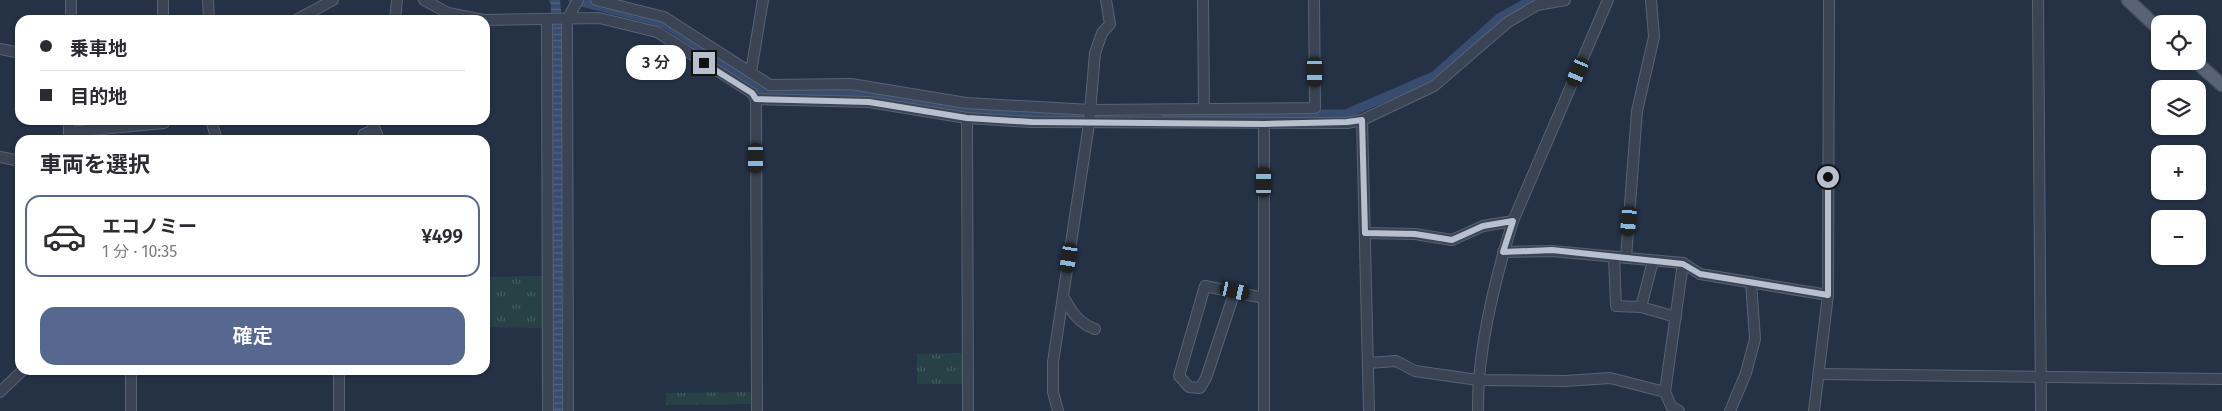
<!DOCTYPE html>
<html lang="ja">
<head>
<meta charset="utf-8">
<style>
	body { margin:0; font-family:"Fira Sans","Noto Sans JP",sans-serif; background:#f2f2f3; color:#2b2b33; height:100vh; display:flex; flex-direction:column; font-size:19px; white-space:nowrap }
	* { box-sizing:border-box; margin:0 }
	p { font-size:16px; color:#7c7c81 }
	.icon { flex:none; width:28px; height:28px; fill:none; stroke:currentColor; stroke-width:2; stroke-linecap:round; stroke-linejoin:round }
	.map { position:relative; flex:1; overflow:hidden }
	.side { position:absolute; left:15px; top:135px; width:475px; height:240px; display:flex; flex-direction:column; background:#fff; border-radius:15px; box-shadow:0 1px 4px #0004 }
	.side>* { flex:none }
	.guide { position:absolute; left:15px; top:15px; width:475px; height:110px; border-radius:15px; box-shadow:0 1px 4px #0004; display:grid; align-content:center; height:110px; padding:0 25px; background:#fff }
	.controls { position:absolute; left:2151px; top:15px; display:grid; gap:10px }
	.controls a { display:grid; place-items:center; width:55px; height:55px; border-radius:10px; background:#fff; box-shadow:0 1px 4px #0004; font-size:25px }
	.end { position:absolute; width:22px; height:22px; margin:-11px; border:6px solid #b8bfcf; background:#111; box-shadow:0 0 0 2px #111 }
	.from { border-radius:50% }
	.bubble { position:absolute; height:35px; border-radius:15px; background:#fff; box-shadow:0 1px 4px #0004; font-size:16px; font-weight:600; line-height:35px; text-align:center }
	.car { position:absolute; width:15px; height:30px; margin:-15px -8px; border-radius:6px; box-shadow:0 0 4px 1px #0007; background:linear-gradient(#222 24%,#8ab4d8 0 40%,#222 0 76%,#8ab4d8 0 86%,#222 0) }
	.guide b { display:flex; align-items:center; gap:18px; height:48px; font-size:19px }
	.guide b+b { border-top:1px solid #e1e1e2 }
	.guide i { width:12px; height:12px; background:#2b2b33 }
	ul { padding:0; list-style:none }
	li { display:flex; align-items:center; gap:15px; height:82px; margin:0 10px 8px; padding:0 15px; border:2px solid transparent; border-radius:15px }
	li div { flex:1 }
	li b { display:block; font-size:19px }
	li em { font-style:normal; font-weight:600 }
	li.selected { border-color:#57688f }
	li>.icon { width:45px; height:45px; stroke-width:1.5 }
	h2 { padding:0 25px; font-size:22px; line-height:60px }
	.action { display:flex; gap:10px; margin-top:auto; padding:10px 25px }
	.action a { flex:1; height:58px; border-radius:15px; background:#57688f; color:#fff; font-size:20px; font-weight:600; line-height:58px; text-align:center }
	.map>svg:first-child { display:block }
</style>
</head>
<body>
<div class="map">
<svg width="2222" height="411" viewBox="0 0 2222 411">
	<defs>
		<pattern id="grass-tufts" width="24" height="20" patternUnits="userSpaceOnUse" patternTransform="scale(1.25)"><rect width="24" height="20" fill="#274247"/><path d="M3 7l-1-3M5 7V3M7 7l1-3M15 17l-1-3M17 17v-4M19 17l1-3" fill="none" stroke="#445c60"/></pattern>
		<pattern id="water-rules" width="6" height="5" patternUnits="userSpaceOnUse" patternTransform="scale(1.25)"><rect width="6" height="5" fill="#374c6f"/><path d="M0 2.5h6" fill="none" stroke="#526482"/></pattern>
	</defs>
	<rect width="100%" height="100%" fill="#253246"/>
	<!-- grass -->
	<g fill="url(#grass-tufts)">
		<polygon points="545,276 545,328 485,327 485,277"/>
		<polygon points="962,353 963,384 917,384 917,354"/>
		<polygon points="753,392 753,404 666,405 666,393"/>
	</g>
	<!-- water -->
	<polygon fill="url(#water-rules)" points="549,0 560,0 563,30 564,411 551,411 551,4"/>
	<g fill="none" stroke-linecap="round" stroke-linejoin="round">
		<!-- canal -->
		<g stroke="#374c6f" stroke-width="9">
			<polyline points="573,0 664,23 765,91 860,92 965,109 1093,114"/>
			<polyline points="1166,114 1346,114 1434,76 1499,18 1531,0"/>
		</g>
		<!-- minor casing -->
		<g stroke="#586273" stroke-width="12">
			<g id="minor">
				<polyline points="208,0 209,20"/>
				<polyline points="424,0 448,13 483,20 599,18 657,32 752,93 756,99 757,411"/>
				<polyline points="596,0 664,17 770,85 851,84 966,103 1091,110 1315,108 1314,0"/>
				<polyline points="1203,0 1204,108"/>
				<polyline points="2038,0 2041,411"/>
				<polyline points="547,19 548,411"/>
				<polyline points="71,20 71,0"/>
				<polyline points="163,20 163,0"/>
				<polyline points="296,20 333,0"/>
				<polyline points="395,20 397,0"/>
				<polyline points="0,49 20,53"/>
				<polyline points="751,72 763,0"/>
				<polyline points="756,99 869,102 967,118 1032,122 1347,123 1362,120 1434,86 1508,22 1537,5 1565,0"/>
				<polyline points="967,118 968,411"/>
				<polyline points="69,120 69,140"/>
				<polyline points="211,120 217,140"/>
				<polyline points="371,120 379,139"/>
				<polyline points="1362,120 1369,411"/>
				<polyline points="1264,124 1264,411"/>
				<polyline points="69,132 164,123 164,120"/>
				<polyline points="363,140 364,134 375,130"/>
				<polyline points="0,157 20,161"/>
				<polyline points="1365,233 1415,234 1452,240 1483,226 1513,221"/>
				<polyline points="1503,252 1552,251 1683,263 1700,274 1828,295"/>
				<polyline points="1614,257 1616,306 1641,307"/>
				<polyline points="1626,258 1637,111 1654,37 1651,0"/>
				<polyline points="1653,261 1641,307 1676,317"/>
				<polyline points="1235,291 1206,378 1200,388 1189,387 1179,376 1205,286 1264,298"/>
				<path d="M1063,296c8,15 15,27 32,33"/>
				<polyline points="1368,363 1396,361 1415,371 1478,380 1565,381 1610,378 1665,392"/>
				<polyline points="131,370 131,411"/>
				<polyline points="339,370 339,411"/>
				<polyline points="1819,374 2222,379"/>
				<polyline points="0,392 23,370"/>
				<polyline points="568,411 567,20 578,0"/>
				<polyline points="1058,411 1053,392 1053,362 1089,124 1095,53 1102,33 1110,24 1106,0"/>
				<path d="M1478,411c-1,-61 17,-132 35,-190l95,-221"/>
				<polyline points="1679,411 1671,406 1665,392 1683,263"/>
				<polyline points="1730,411 1746,373 1755,339 1751,282"/>
				<polyline points="1814,411 1828,295 1829,0"/>
			</g>
		</g>
		<!-- major casing -->
		<g stroke="#434d5f" stroke-width="15">
			<g id="major">
				<polyline points="2128,0 2160,30"/>
				<polyline points="2195,61 2222,85"/>
			</g>
		</g>
		<!-- minor -->
		<use href="#minor" stroke="#3a4455" stroke-width="10"/>
		<!-- major -->
		<use href="#major" stroke="#586375" stroke-width="12"/>
	</g>
	<g fill="none" stroke-linecap="round" stroke-linejoin="round">
		<!-- route -->
		<polyline stroke="#b8bfcf" stroke-width="6" points="704,63 752,93 756,99 869,102 967,118 1032,122 1264,124 1347,122 1362,120 1365,233 1415,234 1452,240 1483,226 1513,221 1503,252 1552,250 1683,264 1700,274 1828,295 1828,177"/>
	</g>
</svg>
<div class="controls">
<a><svg class="icon" aria-label="locate" viewBox="0 0 24 24"><circle cx="12" cy="12" r="6"/><path d="M12 2v4M12 18v4M2 12h4M18 12h4"/></svg></a>
<a><svg class="icon" aria-label="layers" viewBox="0 0 24 24"><path d="M12 4l9 5-9 5-9-5zM3 14l9 5 9-5"/></svg></a>
<a>+</a>
<a>−</a>
</div>
<i class="end from" style="left:1828px;top:177px"></i>
<i class="end" style="left:704px;top:63px"></i>
<div class="bubble" style="left:626px;top:45px;width:60px">3 分</div>
<i class="car" style="left:1315px;top:72px;rotate:180deg"></i>
<i class="car" style="left:1578px;top:72px;rotate:203deg"></i>
<i class="car" style="left:756px;top:158px;rotate:180deg"></i>
<i class="car" style="left:1264px;top:182px;rotate:0deg"></i>
<i class="car" style="left:1629px;top:221px;rotate:185deg"></i>
<i class="car" style="left:1069px;top:258px;rotate:189deg"></i>
<i class="car" style="left:1235px;top:291px;rotate:103deg"></i>
<div class="guide">
<b><i class="from"></i>乗車地</b>
<b><i></i>目的地</b>
</div>
<section class="side">
<h2>車両を選択</h2>
<ul>
<li class="selected"><svg class="icon" aria-label="car" viewBox="0 0 24 24"><path d="M5 17H2v-5l4-1 3-4h7l3 4 3 1v5h-3M9 17h6M6 11h13"/><circle cx="7" cy="17" r="2"/><circle cx="17" cy="17" r="2"/></svg><div><b>エコノミー</b><p>1 分 · 10:35</p></div><em>¥499</em></li>
</ul>
<div class="action"><a>確定</a></div>
</section>
</div>
</body>
</html>
